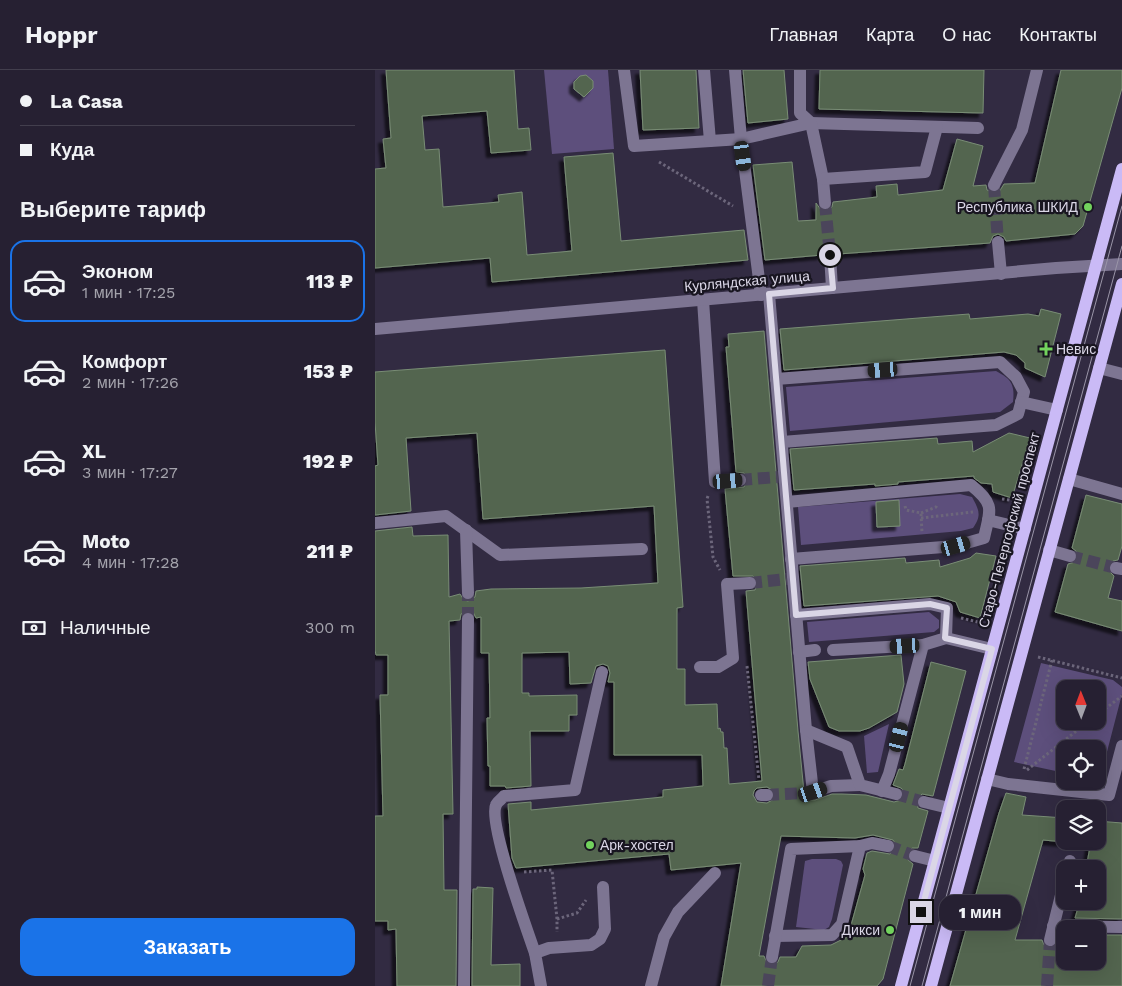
<!DOCTYPE html>
<html lang="ru">
<head>
<meta charset="utf-8">
<style>
	body { margin:0; font-family:"Work Sans",sans-serif; background:#2e283a; color:#f1f3f6; height:100vh; display:flex; flex-direction:column; font-size:19px; white-space:nowrap }
	* { box-sizing:border-box; margin:0 }
	p { font-size:16px; color:#a4a3ac }
	.icon { flex:none; width:28px; height:28px; fill:none; stroke:currentColor; stroke-width:2; stroke-linecap:round; stroke-linejoin:round }
	.map { position:relative; flex:1; overflow:hidden }
	.sheet { display:flex; flex-direction:column; background:#262032; width:375px }
	.sheet>* { flex:none }
	.top-card { display:grid; align-content:center; height:110px; padding:0 20px; background:#262032 }
	.needle { width:32px; rotate:359deg }
	.tools { position:absolute; left:681px; top:610px; display:grid; gap:10px }
	.tools a { display:grid; place-items:center; width:50px; height:50px; border-radius:10px; background:#262032; box-shadow:0 5px 20px #0002,0 0 0 1px #423e4d; font-size:25px }
	.end { position:absolute; width:22px; height:22px; margin:-11px; border:6px solid #dad6e6; background:#111; box-shadow:0 0 0 2px #111 }
	.from { border-radius:50% }
	.bubble { position:absolute; height:35px; border-radius:15px; background:#262032; box-shadow:0 5px 20px #0002,0 0 0 1px #423e4d; font-size:16px; font-weight:800; line-height:35px; text-align:center }
	.car { position:absolute; width:15px; height:30px; margin:-15px -8px; border-radius:6px; box-shadow:0 0 4px 1px #0007; background:linear-gradient(#222 24%,#8ab4d8 0 40%,#222 0 76%,#8ab4d8 0 86%,#222 0) }
	.top-card b { display:flex; align-items:center; gap:18px; height:48px; font-size:19px }
	.top-card b+b { border-top:1px solid #423e4d }
	.top-card i { width:12px; height:12px; background:#f1f3f6 }
	ul { padding:0; list-style:none }
	li { display:flex; align-items:center; gap:15px; height:82px; margin:0 10px 8px; padding:0 10px; border:2px solid transparent; border-radius:15px }
	li div { flex:1 }
	li b { display:block; font-size:19px }
	li em { font-style:normal; font-weight:800 }
	li.on { border-color:#1a73e8 }
	li>.icon { width:45px; height:45px; stroke-width:1.5 }
	h2 { padding:0 20px; font-size:22px; line-height:60px }
	.pay { display:flex; align-items:center; gap:12px; height:55px; padding:0 20px; font-size:19px }
	.pay p { margin-inline-start:auto }
	.primary-button { display:flex; gap:10px; margin-top:auto; padding:10px 20px }
	.primary-button a { flex:1; height:58px; border-radius:15px; background:#1a73e8; color:#fff; font-size:20px; font-weight:800; line-height:58px; text-align:center }
	header { display:flex; align-items:center; gap:30px; box-sizing:border-box; height:70px; padding:0 25px; background:#262032; border-bottom:1px solid #423e4d }
	header strong { font-size:24px }
	nav { display:flex; gap:28px; margin-inline-start:auto; font-size:18px }
	main { display:flex; flex:1; min-height:0 }
	.map>svg:first-child { display:block }
</style>
</head>
<body>
<header>
<strong>Hoppr</strong>
<nav><a>Главная</a><a>Карта</a><a>О нас</a><a>Контакты</a></nav>
</header>
<main>
<section class="sheet">
<div class="top-card">
<b><i class="from"></i>La Casa</b>
<b><i></i>Куда</b>
</div>
<h2>Выберите тариф</h2>
<ul>
<li class="on"><svg class="icon" aria-label="car" viewBox="0 0 24 24"><path d="M5 17H2v-5l4-1 3-4h7l3 4 3 1v5h-3M9 17h6M6 11h13"/><circle cx="7" cy="17" r="2"/><circle cx="17" cy="17" r="2"/></svg><div><b>Эконом</b><p>1 мин · 17:25</p></div><em>113 ₽</em></li>
<li><svg class="icon" aria-label="car" viewBox="0 0 24 24"><path d="M5 17H2v-5l4-1 3-4h7l3 4 3 1v5h-3M9 17h6M6 11h13"/><circle cx="7" cy="17" r="2"/><circle cx="17" cy="17" r="2"/></svg><div><b>Комфорт</b><p>2 мин · 17:26</p></div><em>153 ₽</em></li>
<li><svg class="icon" aria-label="car" viewBox="0 0 24 24"><path d="M5 17H2v-5l4-1 3-4h7l3 4 3 1v5h-3M9 17h6M6 11h13"/><circle cx="7" cy="17" r="2"/><circle cx="17" cy="17" r="2"/></svg><div><b>XL</b><p>3 мин · 17:27</p></div><em>192 ₽</em></li>
<li><svg class="icon" aria-label="car" viewBox="0 0 24 24"><path d="M5 17H2v-5l4-1 3-4h7l3 4 3 1v5h-3M9 17h6M6 11h13"/><circle cx="7" cy="17" r="2"/><circle cx="17" cy="17" r="2"/></svg><div><b>Moto</b><p>4 мин · 17:28</p></div><em>211 ₽</em></li>
</ul>
<div class="pay"><svg class="icon" aria-label="cash" viewBox="0 0 24 24"><path d="M3 7h18v10H3z"/><circle cx="12" cy="12" r="2"/></svg>Наличные<p>300 m</p></div>
<div class="primary-button"><a>Заказать</a></div>
</section>
<div class="map">
<svg width="747" height="916" viewBox="0 0 747 916">
	<defs>
		<filter id="shadow"><feDropShadow dx="-4.5" dy="4.5" stdDeviation="1" flood-color="#0009"/></filter>
	</defs>
	<rect width="100%" height="100%" fill="#322b42"/>
	<!-- green -->
	<g fill="#5d4f7c" fill-rule="evenodd">
		<polygon points="169,0 233,0 239,79 177,84"/>
		<path d="M621,301c15,8 19,13 17,31l-13,10 -210,19 -4,-44z"/>
		<path d="M585,424l12,3c7,13 10,18 1,31l-12,3 -160,14 -3,-38z"/>
		<polygon points="554,542 564,550 564,558 559,562 434,572 432,552"/>
		<path d="M666,593l72,17 9,7v7l-21,81 -3,2 -1,-28h-32v24l-51,-11zM690,619h32v32h-32z"/>
		<polygon points="514,654 503,702 492,703 489,666"/>
		<polygon points="437,789 461,789 466,791 468,795 457,849 454,857 449,860 421,857 430,791"/>
	</g>
	<!-- building -->
	<g fill="#53654f" stroke="#798d75" fill-rule="evenodd" filter="url(#shadow)">
		<polygon points="11,0 139,0 143,59 154,58 156,80 116,83 112,41 47,46 50,80 64,79 68,137 124,132 123,125 147,122 152,185 197,181 189,87 238,83 246,171 369,160 373,190 117,212 115,188 0,198 0,99 11,98 8,69 16,68"/>
		<polygon points="265,0 321,0 324,58 268,60"/>
		<polygon points="368,0 409,0 413,49 373,53"/>
		<polygon points="445,0 609,0 608,43 444,39"/>
		<polygon points="686,0 747,0 747,18 708,156 700,164 631,171 629,167 623,164 618,166 615,173 463,184 459,178 454,177 448,181 447,185 390,190 378,95 417,92 423,151 441,150 441,133 446,140 451,141 457,137 458,132 502,127 501,116 522,114 523,125 568,120 582,69 608,76 598,116 611,115 612,120 619,123 624,122 629,114 660,113"/>
		<polygon points="211,5 218,11 218,18 209,27 199,19 199,12 205,6"/>
		<polygon points="666,239 686,244 670,307 650,298 650,293 641,285 629,282 409,300 405,259 594,244 595,249 653,244 664,246"/>
		<path d="M389,261l34,400 6,61 3,5 3,3h5l17,-6h10l24,1 28,7 7,-2 3,-5v-4l-3,-3 -8,-3 6,-16 4,1 2,-6 26,-102 35,9 -33,125 -11,-2 -6,6 2,8 10,3 -10,37h-6l-5,6v5l6,5 -30,115 -6,7h-156l20,-123 -70,7 -2,-16 -153,14 -4,-10 -4,-54 23,-2v8l132,-13v-7l40,-4 -1,-31h-88v-73h-6l2,-9 -2,-7 -5,-2 -7,2 -5,17 -21,1 -1,-32 -47,1v40h7v3l48,-1v20h-8v16h-39l1,55 -25,2 -1,-2h-15v-20h-2l-1,-48h3l-1,-65h-8v-36l-5,1 -3,-6 -5,-1 -7,3 -1,6 -11,1 4,193h-10l1,76h13l-1,96h-59l-1,-57 -8,1v-9h-13v-105h8l-3,-121h8v-40h-12l-1,-5v-119l37,-4 1,9 35,-1 1,62 11,-3 4,6 4,1 7,-4 1,-6 15,-2 90,-1 77,-5 -4,-77 -171,13 -6,-86 -71,5 5,73 -36,4v-49l3,-1 -3,-43v-50l290,-22 18,257 -6,1v61h8v36l32,-1 1,25 2,-1 1,4h2l1,16h3l2,36 33,-3 -16,-190 9,-1 3,-8 -5,-6h-20l-8,-87 19,-2 4,-7 -4,-7 -8,-1 -10,-125h3l-1,-13zM392,717l7,4v8l-7,4 -10,-1 -4,-7 1,-4 3,-3zM498,765l20,5 2,3 1,5 -6,6 -18,-3 -5,2 -4,16 2,6 -15,54 -3,8 -16,8 -29,1 -6,11h-16l-2,5 -4,3 -7,-2 -3,-7h-5l22,-120 74,2z"/>
		<polygon points="634,363 655,368 637,428 618,422 617,414 606,413 599,408 599,406 523,412 523,414 500,416 500,414 419,420 415,379 562,368 563,374 597,371 598,382"/>
		<polygon points="711,425 747,434 747,476 743,490 738,491 733,497 734,501 739,506 733,528 747,531 747,561 680,542 693,494 700,492 703,488 701,481 697,478"/>
		<polygon points="524,430 525,456 502,457 501,432"/>
		<polygon points="601,483 621,486 605,548 585,542 581,532 563,526 429,536 425,496 530,488 531,493 564,490 565,497 595,488"/>
		<polygon points="526,585 529,614 522,642 494,658 485,661 464,661 454,657 435,609 433,592"/>
		<polygon points="631,723 651,727 647,745 690,748 690,772 668,770 640,870 667,870 669,875 674,878 680,876 683,870 690,870 690,891 722,891 722,865 747,865 747,916 575,916 624,743"/>
		<polygon points="722,751 747,753 747,849 700,848 705,831 722,831 722,799 711,799 716,771 722,771"/>
		<polygon points="102,817 118,818 116,895 145,894 145,916 97,916 98,819 102,819"/>
	</g>
	<g fill="none" stroke-linecap="round" stroke-linejoin="round">
		<!-- minor-tunnel -->
		<g stroke="#4b455b" stroke-width="12" stroke-dasharray="12 6" stroke-linecap="butt">
			<polyline points="619,115 623,172"/>
			<polyline points="450,133 455,185"/>
			<polyline points="365,410 403,407"/>
			<polyline points="695,486 741,498"/>
			<polyline points="375,513 412,509"/>
			<polyline points="93,549 93,523"/>
			<polyline points="521,724 549,732"/>
			<polyline points="392,725 429,723"/>
			<polyline points="513,776 540,786"/>
			<polyline points="393,916 397,887"/>
			<polyline points="672,916 675,870"/>
		</g>
		<!-- path -->
		<g stroke="#6c667b" stroke-width="3" stroke-dasharray="2.5 2.5" stroke-linecap="butt">
			<polyline points="284,92 358,136"/>
			<polyline points="333,426 332,429 338,487 345,500"/>
			<polyline points="627,429 641,431"/>
			<polyline points="530,436 531,440 546,443 547,463"/>
			<polyline points="546,443 561,437 562,434"/>
			<polyline points="546,448 598,442"/>
			<polyline points="586,548 607,553"/>
			<polyline points="663,587 747,608"/>
			<polyline points="372,596 384,710"/>
			<polyline points="722,645 747,626"/>
			<polyline points="649,699 677,590"/>
			<polyline points="652,700 714,651"/>
			<polyline points="149,802 177,800 182,849 182,862"/>
			<polyline points="182,849 202,843 211,830"/>
		</g>
		<!-- minor -->
		<g stroke="#7d7592" stroke-width="12">
			<polyline points="249,0 259,76 366,69 436,53 603,58"/>
			<polyline points="329,0 335,71"/>
			<polyline points="360,0 366,69 386,225"/>
			<polyline points="425,0 425,43 436,53 448,109 450,133"/>
			<polyline points="448,109 550,102 562,57"/>
			<polyline points="619,115 647,60 662,0"/>
			<polyline points="623,172 626,204"/>
			<polyline points="455,185 457,218"/>
			<polyline points="394,224 431,660 438,722 456,716 485,715"/>
			<polyline points="328,230 340,412 365,410"/>
			<polyline points="0,259 681,198 747,194"/>
			<polyline points="724,298 747,304"/>
			<polyline points="401,309 625,292 641,307 649,322 643,344 621,355 407,372"/>
			<polyline points="646,332 682,340"/>
			<polyline points="694,409 747,424"/>
			<path d="M412,432l184,-17c25,20 19,25 13,53l-28,8 -165,13"/>
			<polyline points="613,450 650,459"/>
			<polyline points="0,453 71,446 125,485 267,479"/>
			<polyline points="91,460 93,523"/>
			<polyline points="674,480 695,486"/>
			<polyline points="741,498 747,499"/>
			<polyline points="421,545 555,534 572,538 571,568 548,575 458,580"/>
			<polyline points="571,568 617,579"/>
			<polyline points="424,582 440,580"/>
			<polyline points="325,597 343,597 358,588 352,514 375,513"/>
			<polyline points="431,660 472,677 485,715 521,724"/>
			<polyline points="612,709 633,714 734,725 747,676"/>
			<polyline points="507,721 514,704 548,575"/>
			<polyline points="386,725 392,725"/>
			<polyline points="549,732 574,738"/>
			<polyline points="540,786 560,791"/>
			<polyline points="693,799 695,791"/>
			<polyline points="678,856 747,857"/>
			<polyline points="400,866 457,865 467,854 485,776"/>
			<polyline points="675,870 690,809"/>
			<path d="M160,883c-8,-23 -47,-131 -39,-148 1,-3 6,-6 8,-9l71,-6 27,-118"/>
			<polyline points="397,887 416,779 485,776 497,773 513,776"/>
			<polyline points="89,916 93,549"/>
			<polyline points="166,916 160,883 174,878 216,875 225,869 230,859 228,817"/>
			<polyline points="276,916 289,867 303,842 340,803"/>
		</g>
		<!-- major -->
		<g stroke="#cabaf6" stroke-width="12">
			<polyline points="526,916 747,99"/>
			<polyline points="556,916 747,214"/>
		</g>
		<!-- tram -->
		<g stroke="#9a95a8" stroke-width="1">
			<polyline points="535,916 747,136"/>
			<polyline points="547,916 747,176"/>
		</g>
	</g>
	<g fill="none" stroke-linecap="round" stroke-linejoin="round">
		<!-- route -->
		<polyline stroke="#dad6e6" stroke-width="6" points="455,185 458,218 394,224 421,545 555,534 572,538 570,568 617,579 546,842"/>
	</g>
	<!-- markers -->
	<g fill="#72d25d" stroke="#181520" stroke-width="2">
		<circle cx="713" cy="137" r="5"/>
		<path d="M668.5 271.5h5v5h5v5h-5v5h-5v-5h-5v-5h5z"/>
		<circle cx="215" cy="775" r="5"/>
		<circle cx="515" cy="860" r="5"/>
	</g>
	<g text-anchor="middle" stroke-width="4.5" stroke-linejoin="round" paint-order="stroke">
		<!-- poi labels -->
		<g font-size="14" fill="#dad6e6" stroke="#181520" text-anchor="end">
			<text x="703" y="142">Республика ШКИД</text>
			<text x="681" y="284" text-anchor="start">Невис</text>
			<text x="225" y="780" text-anchor="start">Арк-хостел</text>
			<text x="505" y="865">Дикси</text>
		</g>
		<!-- street labels -->
		<g font-size="14" fill="#dad6e6" stroke="#181520">
			<text transform="translate(372 211) rotate(-5)" y="5">Курляндская улица</text>
			<text transform="translate(634 460) rotate(-75)" y="5">Старо-Петергофский проспект</text>
		</g>
	</g>
</svg>
<div class="tools">
<a><svg class="needle" viewBox="-14 -14 28 28"><path d="M0-13l5 13h-10z" fill="#e53935"/><path d="M0 13l5-13h-10z" fill="#a4a3ac"/></svg></a>
<a><svg class="icon" aria-label="locate" viewBox="0 0 24 24"><circle cx="12" cy="12" r="6"/><path d="M12 2v4M12 18v4M2 12h4M18 12h4"/></svg></a>
<a><svg class="icon" aria-label="layers" viewBox="0 0 24 24"><path d="M12 4l9 5-9 5-9-5zM3 14l9 5 9-5"/></svg></a>
<a>+</a>
<a>−</a>
</div>
<i class="end from" style="left:455px;top:185px"></i>
<i class="end" style="left:546px;top:842px"></i>
<div class="bubble" style="left:564px;top:825px;width:82px">1 мин</div>
<i class="car" style="left:368px;top:86px;rotate:172deg"></i>
<i class="car" style="left:508px;top:300px;rotate:266deg"></i>
<i class="car" style="left:353px;top:411px;rotate:86deg"></i>
<i class="car" style="left:581px;top:476px;rotate:74deg"></i>
<i class="car" style="left:530px;top:576px;rotate:267deg"></i>
<i class="car" style="left:524px;top:667px;rotate:14deg"></i>
<i class="car" style="left:438px;top:722px;rotate:71deg"></i>
</div>
</main>
</body>
</html>
